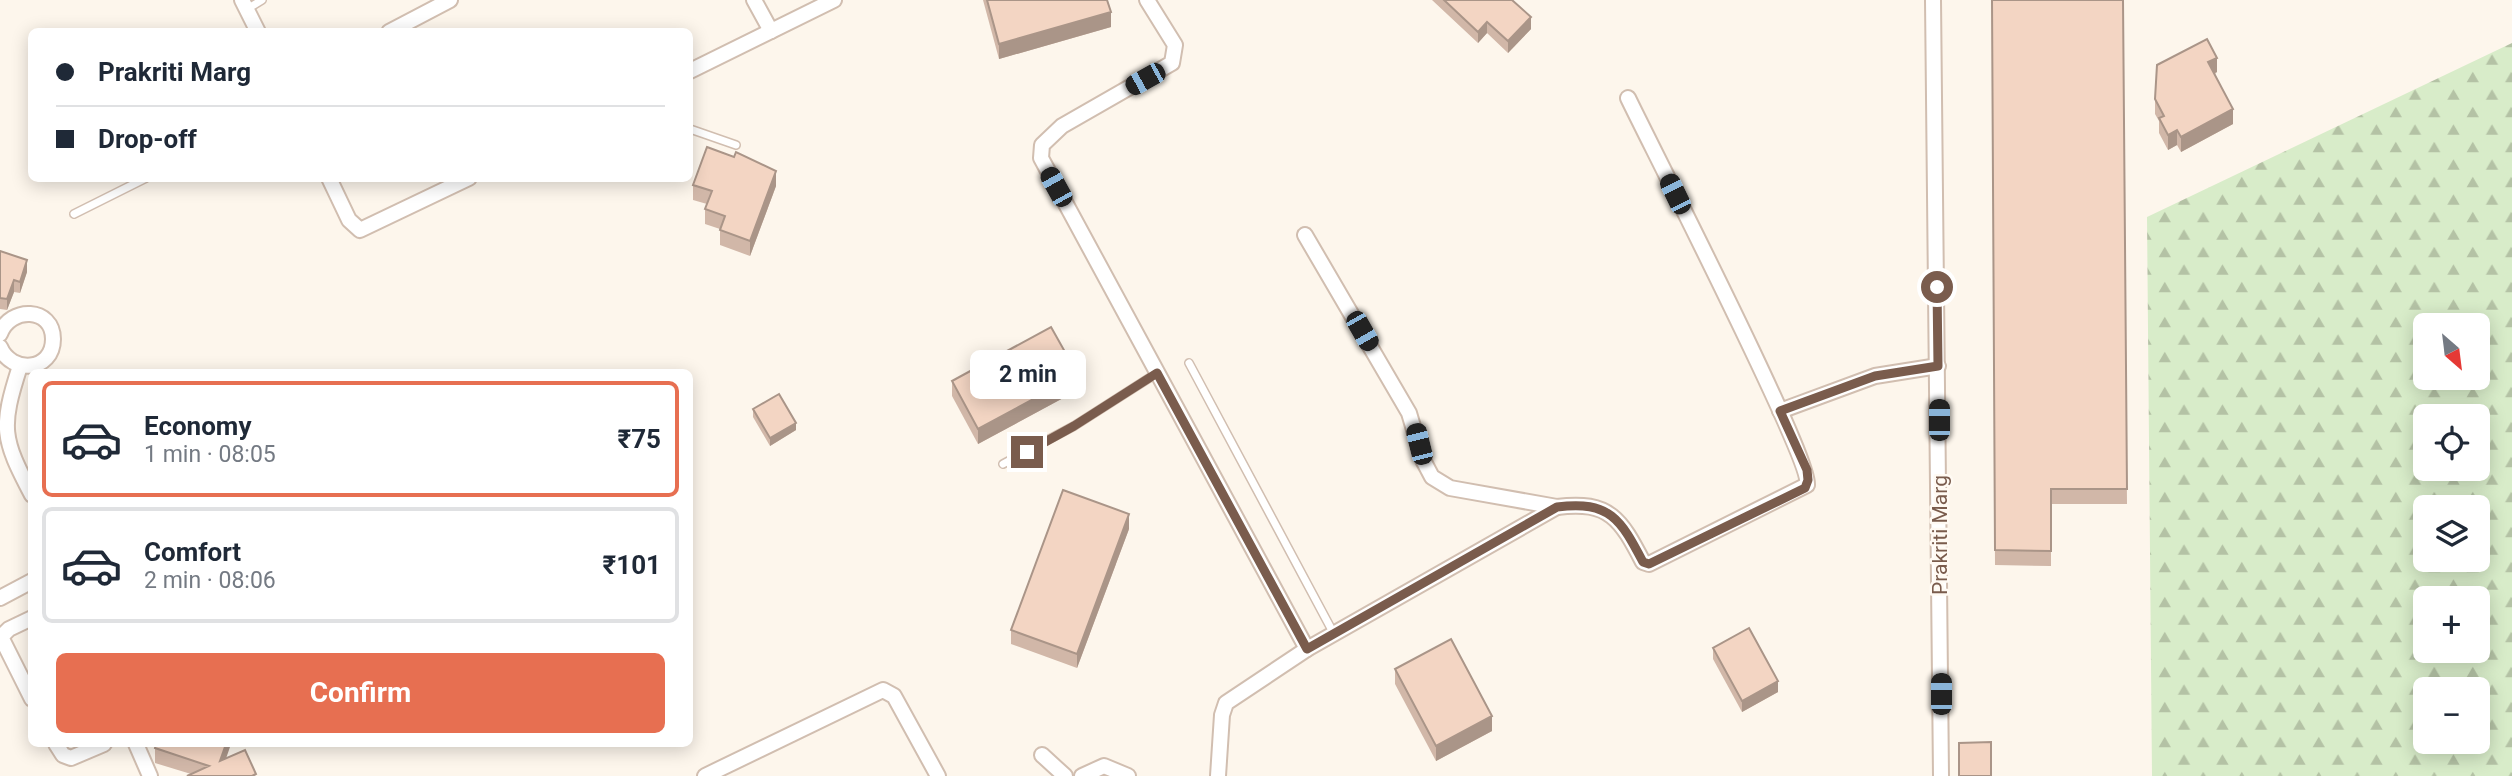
<!DOCTYPE html>
<html lang="en">
<head>
<meta charset="utf-8">
<style>
	body { margin:0; font-family:Roboto,sans-serif; background:#f6f6f7; color:#1f2937; height:100vh; display:flex; flex-direction:column; font-size:26px; white-space:nowrap }
	* { box-sizing:border-box; margin:0 }
	p { font-size:23px; color:#747a83 }
	.icon { flex:none; width:38px; height:38px; fill:none; stroke:currentColor; stroke-width:2; stroke-linecap:round; stroke-linejoin:round }
	.map { position:relative; flex:1; overflow:hidden }
	.drawer { position:absolute; left:28px; top:369px; width:665px; height:378px; display:flex; flex-direction:column; background:#fff; border-radius:10px; box-shadow:0 4px 18px #0003 }
	.drawer>* { flex:none }
	.guide { position:absolute; left:28px; top:28px; width:665px; height:154px; border-radius:10px; box-shadow:0 4px 18px #0003; display:grid; align-content:center; height:154px; padding:0 28px; background:#fff }
	.needle { width:46px; rotate:152deg }
	.fabs { position:absolute; left:2413px; top:313px; display:grid; gap:14px }
	.fabs a { display:grid; place-items:center; width:77px; height:77px; border-radius:10px; background:#fff; box-shadow:0 4px 18px #0003; font-size:35px }
	.end { position:absolute; width:32px; height:32px; margin:-16px; border:9px solid #7a5c4d; background:#fff; box-shadow:0 0 0 4px #fff }
	.from { border-radius:50% }
	.bubble { position:absolute; height:49px; border-radius:10px; background:#fff; box-shadow:0 4px 18px #0003; font-size:23px; font-weight:700; line-height:49px; text-align:center }
	.car { position:absolute; width:21px; height:42px; margin:-21px -10px; border-radius:9px; box-shadow:0 0 5px 2px #0007; background:linear-gradient(#222 24%,#8ab4d8 0 40%,#222 0 76%,#8ab4d8 0 86%,#222 0) }
	.guide b { display:flex; align-items:center; gap:24px; height:66px; font-size:26px }
	.guide b+b { border-top:2px solid #e0e1e3 }
	.guide i { width:18px; height:18px; background:#1f2937 }
	ul { padding:12px 0 0; list-style:none }
	li { display:flex; align-items:center; gap:21px; height:116px; margin:0 14px 10px; padding:0 14px; border:4px solid #e0e1e3; border-radius:10px }
	li div { flex:1 }
	li b { display:block; font-size:26px }
	li em { font-style:normal; font-weight:700 }
	li.active { border-color:#e76f51 }
	li>.icon { width:63px; height:63px; stroke-width:1.5 }
	.primary-button { display:flex; gap:14px; margin-top:auto; padding:14px 28px }
	.primary-button a { flex:1; height:80px; border-radius:10px; background:#e76f51; color:#fff; font-size:28px; font-weight:700; line-height:80px; text-align:center }
	.map>svg:first-child { display:block }
</style>
</head>
<body>
<div class="map">
<svg width="2512" height="776" viewBox="0 0 2512 776">
	<defs>
		<pattern id="forest-firs" width="22" height="20" patternUnits="userSpaceOnUse" patternTransform="scale(1.75)"><rect width="22" height="20" fill="#d8ecc9"/><path d="M5 1l3.5 6h-7zM16 11l3.5 6h-7z" fill="#b4c2a5"/></pattern>
	</defs>
	<rect width="100%" height="100%" fill="#fdf6ec"/>
	<!-- forest -->
	<path fill="url(#forest-firs)" fill-rule="evenodd" d="M2512,43v733h-360l-5,-559zM2426,326h52v52h-52zM2426,416h52v53h-52zM2426,508h52v52h-52zM2426,598h52v53h-52zM2426,690h52v52h-52z"/>
	<g fill="none" stroke-linecap="round" stroke-linejoin="round">
		<!-- service casing -->
		<g stroke="#d1beb0" stroke-width="10">
			<g id="service">
				<polyline points="247,9 262,0"/>
				<polyline points="690,129 736,145"/>
				<polyline points="74,214 146,178"/>
				<polyline points="1189,363 1334,634"/>
				<polyline points="1003,464 1074,426 1157,373"/>
			</g>
		</g>
		<!-- minor casing -->
		<g stroke="#d1beb0" stroke-width="18">
			<g id="minor">
				<polyline points="242,0 258,32"/>
				<polyline points="754,0 771,31"/>
				<polyline points="1147,0 1175,45 1172,63 1062,126 1042,145 1041,158 1307,649"/>
				<polyline points="1933,0 1941,776"/>
				<polyline points="389,32 450,0"/>
				<polyline points="690,71 834,0"/>
				<polyline points="329,178 349,220 360,230 469,178"/>
				<polyline points="1305,235 1409,413 1423,460 1432,477 1450,488 1557,507"/>
				<path d="M0,334c10,-28 53,-27 53,5 0,33 -42,35 -53,8"/>
				<path d="M20,366c-20,62 -18,72 12,129"/>
				<polyline points="1780,411 1875,376 1938,366"/>
				<polyline points="0,598 32,581"/>
				<polyline points="32,618 9,629 1,637 32,699"/>
				<polyline points="56,744 63,755 71,758 104,744"/>
				<polyline points="136,744 150,776"/>
				<polyline points="1042,755 1065,776"/>
				<polyline points="705,776 883,690 894,696 938,776"/>
				<polyline points="1082,776 1104,766 1128,776"/>
				<path d="M1218,776l4,-61 4,-12 81,-54 250,-142c53,-7 64,13 86,55l6,2 158,-79c6,-23 -157,-341 -179,-387"/>
			</g>
		</g>
		<!-- service -->
		<use href="#service" stroke="#fff" stroke-width="7"/>
		<!-- minor -->
		<use href="#minor" stroke="#fff" stroke-width="14"/>
	</g>
	<!-- wall -->
	<g fill="#d1b7a8">
		<polygon points="983,0 1107,0 1111,27 999,59"/>
		<polygon points="1432,0 1512,0 1531,29 1508,53 1487,33 1478,43"/>
		<polygon points="1992,0 2123,0 2127,504 2051,504 2051,566 1995,565"/>
		<polygon points="2217,72 2215,74 2233,124 2181,152 2177,145 2168,150 2159,133 2159,121 2155,114 2155,99"/>
		<polygon points="693,185 776,186 750,256 720,245 720,229 705,224 705,209 707,204 693,200"/>
		<polygon points="0,251 27,272 20,293 14,292 7,310 0,309"/>
		<polygon points="952,381 1078,390 978,444 952,396"/>
		<polygon points="753,409 796,430 770,446 753,417"/>
		<polygon points="1129,529 1077,668 1011,644 1011,630"/>
		<polygon points="1713,648 1778,692 1742,712 1713,659"/>
		<polygon points="1395,669 1492,731 1436,761 1395,684"/>
		<polygon points="155,748 226,759 256,776 191,774 155,763"/>
	</g>
	<!-- shaded-wall -->
	<g fill="#aa9588">
		<polygon points="1111,12 1111,27 999,59 999,44"/>
		<polygon points="1531,17 1531,29 1508,53 1508,41"/>
		<polygon points="1487,22 1487,33 1478,43 1478,32"/>
		<polygon points="2217,58 2217,72 2208,77 2208,62"/>
		<polygon points="2233,109 2233,124 2181,152 2181,137"/>
		<polygon points="2177,130 2177,145 2168,150 2168,135"/>
		<polygon points="776,171 776,186 750,256 750,241"/>
		<polygon points="27,260 27,272 20,293 20,282"/>
		<polygon points="14,280 14,292 7,310 7,299"/>
		<polygon points="1078,375 1078,390 978,444 978,429"/>
		<polygon points="796,423 796,430 770,446 770,438"/>
		<polygon points="1129,514 1129,529 1077,668 1077,654"/>
		<polygon points="1778,681 1778,692 1742,712 1742,701"/>
		<polygon points="1492,716 1492,731 1436,761 1436,746"/>
		<polygon points="226,744 231,744 220,776 220,761"/>
	</g>
	<!-- building -->
	<g fill="#f3d5c3" stroke="#aa9588" stroke-width="2">
		<polygon points="987,0 1107,0 1111,12 999,44"/>
		<polygon points="1444,0 1512,0 1531,17 1508,41 1487,22 1478,32"/>
		<polygon points="1992,0 2123,0 2127,489 2051,489 2051,551 1995,550"/>
		<polygon points="2207,39 2217,58 2208,62 2233,109 2181,137 2177,130 2168,135 2159,118 2164,116 2155,99 2157,65"/>
		<polygon points="707,147 734,157 736,152 776,171 750,241 720,230 725,216 705,209 712,191 693,185"/>
		<polygon points="0,251 27,260 20,282 14,280 7,299 0,298"/>
		<polygon points="1051,327 1078,375 978,429 952,381"/>
		<polygon points="779,394 796,423 770,438 753,409"/>
		<polygon points="1063,490 1129,514 1077,654 1011,630"/>
		<polygon points="1749,628 1778,681 1742,701 1713,648"/>
		<polygon points="1451,639 1492,716 1436,746 1395,669"/>
		<polygon points="1991,742 1991,776 1959,776 1959,743"/>
		<polygon points="156,744 226,744 220,761 245,750 256,774 252,776 187,776 209,766 155,748"/>
	</g>
	<g fill="none" stroke-linecap="round" stroke-linejoin="round">
		<!-- route -->
		<path stroke="#7a5c4d" stroke-width="9" d="M1027,452l47,-26 83,-53 150,276 250,-142c53,-7 64,13 86,55l6,2 156,-76 3,-8 -1,-10 -27,-59 95,-35 63,-10 -1,-79"/>
	</g>
	<g text-anchor="middle" stroke-width="5" stroke-linejoin="round" paint-order="stroke">
		<!-- street labels -->
		<g font-size="21" fill="#7a5c4d" stroke="#fffaf3">
			<text transform="translate(1940 535) rotate(-90)" y="7">Prakriti Marg</text>
		</g>
	</g>
</svg>
<div class="fabs">
<a><svg class="needle" viewBox="-14 -14 28 28"><path d="M0-13l5 13h-10z" fill="#e53935"/><path d="M0 13l5-13h-10z" fill="#747a83"/></svg></a>
<a><svg class="icon" aria-label="locate" viewBox="0 0 24 24"><circle cx="12" cy="12" r="6"/><path d="M12 2v4M12 18v4M2 12h4M18 12h4"/></svg></a>
<a><svg class="icon" aria-label="layers" viewBox="0 0 24 24"><path d="M12 4l9 5-9 5-9-5zM3 14l9 5 9-5"/></svg></a>
<a>+</a>
<a>−</a>
</div>
<i class="end from" style="left:1937px;top:287px"></i>
<i class="end" style="left:1027px;top:452px"></i>
<div class="bubble" style="left:970px;top:350px;width:116px">2 min</div>
<i class="car" style="left:1145px;top:79px;rotate:241deg"></i>
<i class="car" style="left:1056px;top:187px;rotate:331deg"></i>
<i class="car" style="left:1675px;top:194px;rotate:334deg"></i>
<i class="car" style="left:1362px;top:331px;rotate:150deg"></i>
<i class="car" style="left:1939px;top:420px;rotate:0deg"></i>
<i class="car" style="left:1419px;top:444px;rotate:346deg"></i>
<i class="car" style="left:1941px;top:694px;rotate:0deg"></i>
<div class="guide">
<b><i class="from"></i>Prakriti Marg</b>
<b><i></i>Drop-off</b>
</div>
<section class="drawer">
<ul>
<li class="active"><svg class="icon" aria-label="car" viewBox="0 0 24 24"><path d="M5 17H2v-5l4-1 3-4h7l3 4 3 1v5h-3M9 17h6M6 11h13"/><circle cx="7" cy="17" r="2"/><circle cx="17" cy="17" r="2"/></svg><div><b>Economy</b><p>1 min · 08:05</p></div><em>₹75</em></li>
<li><svg class="icon" aria-label="car" viewBox="0 0 24 24"><path d="M5 17H2v-5l4-1 3-4h7l3 4 3 1v5h-3M9 17h6M6 11h13"/><circle cx="7" cy="17" r="2"/><circle cx="17" cy="17" r="2"/></svg><div><b>Comfort</b><p>2 min · 08:06</p></div><em>₹101</em></li>
</ul>
<div class="primary-button"><a>Confirm</a></div>
</section>
</div>
</body>
</html>
